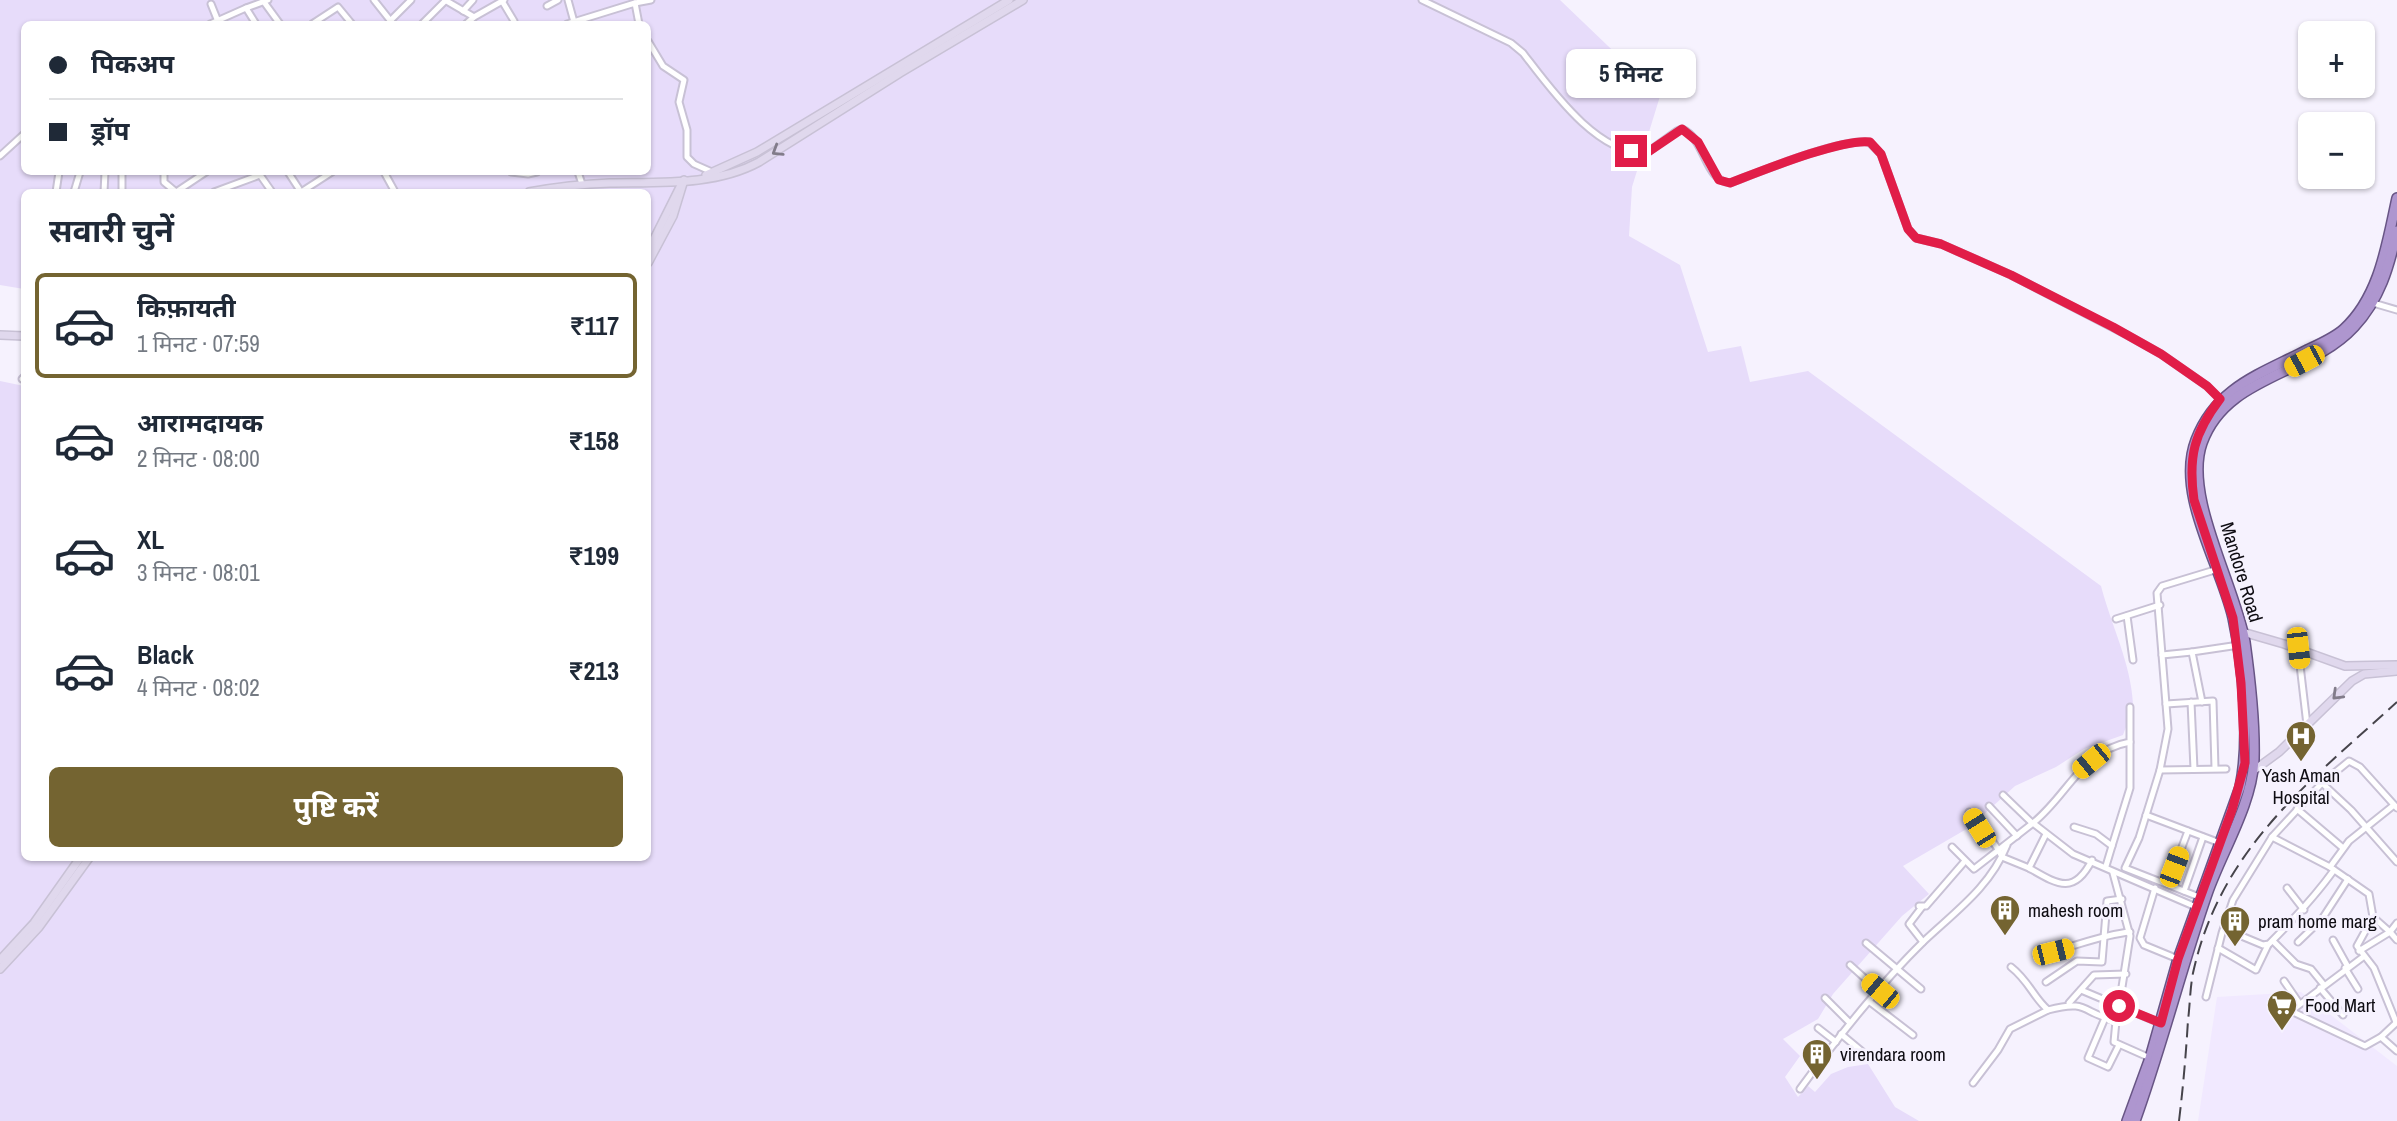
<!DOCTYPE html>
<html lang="hi">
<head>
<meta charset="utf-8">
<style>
	body { margin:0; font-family:"Archivo Narrow","Noto Sans Devanagari",sans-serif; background:#f2f2f3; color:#1f2937; height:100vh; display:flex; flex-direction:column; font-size:26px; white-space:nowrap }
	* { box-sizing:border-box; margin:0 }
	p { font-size:23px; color:#747a83 }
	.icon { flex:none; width:38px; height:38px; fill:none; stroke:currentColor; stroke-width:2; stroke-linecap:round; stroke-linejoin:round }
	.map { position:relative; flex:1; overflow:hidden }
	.side { position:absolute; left:21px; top:189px; width:630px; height:672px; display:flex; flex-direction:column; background:#fff; border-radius:10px; box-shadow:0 2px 5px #0004 }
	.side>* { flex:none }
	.guide { position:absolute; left:21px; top:21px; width:630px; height:154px; border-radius:10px; box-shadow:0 2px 5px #0004; display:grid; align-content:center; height:154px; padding:0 28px; background:#fff }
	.tools { position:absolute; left:2298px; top:21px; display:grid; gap:14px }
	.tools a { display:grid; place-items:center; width:77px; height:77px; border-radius:10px; background:#fff; box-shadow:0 2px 5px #0004; font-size:35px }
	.end { position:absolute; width:32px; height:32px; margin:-16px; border:9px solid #e11d48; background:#fff; box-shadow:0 0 0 4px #fff }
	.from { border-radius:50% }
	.bubble { position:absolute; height:49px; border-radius:10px; background:#fff; box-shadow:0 2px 5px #0004; font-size:23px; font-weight:700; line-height:49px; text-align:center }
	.car { position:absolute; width:21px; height:42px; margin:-21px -10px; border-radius:9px; box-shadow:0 0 5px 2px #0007; background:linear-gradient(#f5c518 24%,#345 0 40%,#f5c518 0 76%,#345 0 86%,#f5c518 0) }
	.guide b { display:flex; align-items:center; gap:24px; height:66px; font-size:26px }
	.guide b+b { border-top:2px solid #e0e1e3 }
	.guide i { width:18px; height:18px; background:#1f2937 }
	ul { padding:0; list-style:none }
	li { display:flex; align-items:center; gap:21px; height:105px; margin:0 14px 10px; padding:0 14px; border:4px solid transparent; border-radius:10px }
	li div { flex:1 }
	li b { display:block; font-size:26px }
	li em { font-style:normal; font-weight:700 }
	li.active { border-color:#746431 }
	li>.icon { width:63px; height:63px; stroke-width:1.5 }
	h2 { padding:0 28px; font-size:32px; line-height:84px }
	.button { display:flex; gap:14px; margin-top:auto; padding:14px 28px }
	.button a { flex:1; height:80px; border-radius:10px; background:#746431; color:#fff; font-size:28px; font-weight:700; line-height:80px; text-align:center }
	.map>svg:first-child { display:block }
</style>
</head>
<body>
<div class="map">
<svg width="2397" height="1121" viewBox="0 0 2397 1121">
	<rect width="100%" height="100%" fill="#f6f2fe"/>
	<!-- built -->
	<polygon fill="#f1e9ff" points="2301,992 2397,1066 2397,1121 2198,1121 2217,997"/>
	<!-- green -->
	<path fill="#e7dcfa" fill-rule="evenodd" d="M0,0h1560l71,68 30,25 -29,94 -3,49 51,29 28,87 33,-6 9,36 58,-11 293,215c10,39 30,77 32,118 0,9 -7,22 -10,31l-39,14 -28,18 -41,19 -45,41 -67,39 26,28 -27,22 -69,78 -15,25 -35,20 17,17 -15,21 13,20 10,-11 7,6 16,-18 17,-7 20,-3 27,43 24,14h-1919v-740l24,5v472h624v-666h-624v97l-24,-4zM24,24h624v148h-624z"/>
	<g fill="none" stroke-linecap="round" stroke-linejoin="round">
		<!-- minor casing -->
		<g stroke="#c8c1d5" stroke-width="9">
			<g id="minor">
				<polyline points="374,0 393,24"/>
				<polyline points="445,0 474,17"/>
				<polyline points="568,0 574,22"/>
				<path d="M1422,0l89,43 12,10c27,35 76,105 125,99l29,-21 5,-2c24,10 22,52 48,54 29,-11 111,-45 139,-41l12,12 27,75 8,9 25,6 70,31 116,60 34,19 46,32 13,13"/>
				<polyline points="502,1 514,21"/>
				<polyline points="264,2 280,24"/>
				<polyline points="635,3 651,0"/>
				<polyline points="211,4 219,24"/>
				<polyline points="547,6 558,0"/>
				<polyline points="463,11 473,0"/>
				<polyline points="390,21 411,0"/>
				<polyline points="210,24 246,8"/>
				<polyline points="256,24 246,8 268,0"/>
				<polyline points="312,24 338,7 352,24"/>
				<polyline points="422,24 446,0"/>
				<polyline points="466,24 474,17 504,0"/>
				<polyline points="567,24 635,3 639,24"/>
				<polyline points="648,41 663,66 684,80 679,102 687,130 687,157 694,164 712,172"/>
				<polyline points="0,156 24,134"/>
				<polyline points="164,172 164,182 176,192"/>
				<polyline points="258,172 272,192"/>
				<polyline points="288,172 301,192"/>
				<polyline points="384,172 395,192"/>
				<polyline points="511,172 528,174 537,172"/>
				<polyline points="578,172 582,184"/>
				<polyline points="56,192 59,172"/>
				<polyline points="74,192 80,172"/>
				<polyline points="104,192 105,172"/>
				<polyline points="122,192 122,172"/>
				<polyline points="176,192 206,172"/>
				<polyline points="214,192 260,175"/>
				<polyline points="301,192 332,172"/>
				<polyline points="2373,303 2397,310"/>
				<polyline points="22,379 24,377"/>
				<polyline points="2218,569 2162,586 2157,593 2168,729 2160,770 2226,769"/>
				<polyline points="2127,616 2133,660"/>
				<polyline points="2116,619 2160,605"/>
				<polyline points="2298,648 2307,725"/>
				<polyline points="2162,655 2192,652"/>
				<polyline points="2191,702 2194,769"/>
				<polyline points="2202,702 2192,652 2239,645"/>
				<polyline points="2166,704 2213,701 2215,768"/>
				<polyline points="2160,770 2139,838 2125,868 2199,897"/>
				<polyline points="2322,783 2351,810 2397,862"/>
				<polyline points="2003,795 2031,822"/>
				<polyline points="1989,806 2017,836"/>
				<polyline points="2297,809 2343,848"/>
				<path d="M1969,812c10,15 26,28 33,45l27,11"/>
				<polyline points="2146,815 2220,843"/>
				<path d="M2033,823c35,-28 48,-72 97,-81v-35"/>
				<polyline points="2074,827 2096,834 2112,846 2130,788 2130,742"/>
				<path d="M2046,834l-17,34c28,16 45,28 63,-8"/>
				<polyline points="2272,837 2322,783 2349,761 2360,767 2397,808"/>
				<polyline points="1952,847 1974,869 2033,823 2073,854 2196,907"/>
				<polyline points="2106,866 2112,846"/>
				<polyline points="2330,867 2349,841 2394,805"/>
				<polyline points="2113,873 2130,936 2119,1006 2160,1023"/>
				<polyline points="2168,884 2188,831"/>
				<polyline points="2155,888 2140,938 2144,945 2178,959"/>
				<polyline points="2287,888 2304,910"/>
				<polyline points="2184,891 2203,837"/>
				<polyline points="1919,906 1926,906 1965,861"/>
				<polyline points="1922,907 1909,924 1923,942"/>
				<polyline points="2373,917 2357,946 2374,968 2396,1022"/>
				<polyline points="2397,923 2390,932 2397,940"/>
				<path d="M2239,935l24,10 6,-1c24,-24 45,-46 65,-74"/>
				<polyline points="2333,940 2348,967"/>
				<polyline points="2273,941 2296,964 2311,969 2324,985"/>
				<polyline points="2298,942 2322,919 2348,879"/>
				<polyline points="1866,943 1921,989"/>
				<polyline points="2218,948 2256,970 2268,945"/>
				<path d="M2038,955c32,-6 60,-20 92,-23"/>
				<polyline points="2363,957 2291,1011 2365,1046 2381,1037"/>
				<polyline points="1850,965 1879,991"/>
				<path d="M2011,967c18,14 22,30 37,43 42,-11 33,3 68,11l3,-15 -38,-16"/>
				<polyline points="2345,968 2358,989"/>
				<polyline points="2284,981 2299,1003"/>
				<polyline points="2046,982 2077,961 2102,962 2107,901 2122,899"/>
				<polyline points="2320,988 2343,1015"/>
				<polyline points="2206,997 2222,933 2233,900 2272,837 2330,867 2369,894 2373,917 2390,932 2359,951"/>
				<polyline points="1825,998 1849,1022"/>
				<polyline points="1870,1002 1913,1035"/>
				<polyline points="2069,1003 2094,975 2126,974"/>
				<polyline points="2105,1018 2088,1058 2108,1067 2119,1045"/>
				<polyline points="2116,1021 2114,1042 2150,1058"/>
				<polyline points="2397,1022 2381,1037 2397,1051"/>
				<polyline points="1818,1028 1836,1042"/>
				<polyline points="1841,1034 1871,1059"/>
				<polyline points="1813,1046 1825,1055"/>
				<polyline points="1973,1083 1998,1050 2010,1029 2048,1010"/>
				<path d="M1800,1089c38,-52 78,-103 124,-148 32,-30 66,-54 83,-96"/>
			</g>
		</g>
		<!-- secondary casing -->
		<g stroke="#c8c1d5" stroke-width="10">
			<g id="secondary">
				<polyline points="706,175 757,152 1009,0"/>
				<path d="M529,192c27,-5 54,-8 81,-9 49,-1 105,3 149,-21l141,-89 123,-73"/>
				<polyline points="648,251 682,183"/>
				<polyline points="648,263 673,216 684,180"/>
				<polyline points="0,335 24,336"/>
				<polyline points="2239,631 2284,644 2345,666 2397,665"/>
				<polyline points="2253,771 2279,752 2352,681 2364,674 2397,671"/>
				<polyline points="0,960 34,923 80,858"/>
				<polyline points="0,969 39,927 89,858"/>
			</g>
		</g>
		<!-- trunk casing -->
		<g stroke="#685585" stroke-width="12">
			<g id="trunk">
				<path d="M2127,1121l23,-63 28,-99 62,-172c10,-47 3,-122 -7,-169 -12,-53 -58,-124 -37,-178 20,-53 65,-66 111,-90 13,-6 27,-12 37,-21 36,-33 43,-86 53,-131"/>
				<path d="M2135,1121c27,-75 46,-152 72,-227 15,-43 45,-89 47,-135 1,-36 -4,-81 -9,-117 -10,-57 -62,-146 -43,-199 24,-68 108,-68 152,-116 26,-28 35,-60 43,-96"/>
			</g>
		</g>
		<!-- minor -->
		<use href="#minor" stroke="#fff" stroke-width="5"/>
		<!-- secondary -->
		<use href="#secondary" stroke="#e0d8ed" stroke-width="7"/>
		<!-- trunk -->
		<use href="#trunk" stroke="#ae96cf" stroke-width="9"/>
		<!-- rail -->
		<path stroke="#46444b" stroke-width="2" stroke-dasharray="14 7" stroke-linecap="butt" d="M2179,1121c4,-33 7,-67 9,-101 2,-15 2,-32 5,-47 27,-124 116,-191 204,-271"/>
	</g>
	<!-- one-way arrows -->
	<defs><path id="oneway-chevron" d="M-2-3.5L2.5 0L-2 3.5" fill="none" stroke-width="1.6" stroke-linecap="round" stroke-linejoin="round" transform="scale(1.75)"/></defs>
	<g stroke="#827c8a">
		<use href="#oneway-chevron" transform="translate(777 151) rotate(148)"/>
		<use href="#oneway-chevron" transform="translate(2337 695) rotate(136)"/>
	</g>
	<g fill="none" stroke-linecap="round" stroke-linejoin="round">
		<!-- route -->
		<path stroke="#e11d48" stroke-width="9" d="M1631,151l17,1 34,-23 16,13 21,38 11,3c29,-11 112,-45 140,-41l11,12 27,75 8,9 25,6 70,31 102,52 48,27 46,32 13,13c-26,34 -32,58 -26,101l39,118 8,65 4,80 -13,47 -54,149 -17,64 -42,-17"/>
	</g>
	<!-- icons -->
	<defs>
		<g id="hospital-pin" transform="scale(1.575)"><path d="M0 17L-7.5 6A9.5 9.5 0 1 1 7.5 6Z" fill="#746431" stroke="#f6f2fe"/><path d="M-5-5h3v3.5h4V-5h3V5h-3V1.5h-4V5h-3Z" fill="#fff"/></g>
		<g id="building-pin" transform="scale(1.575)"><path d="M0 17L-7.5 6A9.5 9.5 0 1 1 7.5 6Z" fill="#746431" stroke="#f6f2fe"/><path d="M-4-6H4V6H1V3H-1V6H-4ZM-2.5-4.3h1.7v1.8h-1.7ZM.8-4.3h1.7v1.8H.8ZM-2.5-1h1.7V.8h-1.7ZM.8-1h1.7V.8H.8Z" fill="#fff"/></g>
		<g id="supermarket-pin" transform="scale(1.575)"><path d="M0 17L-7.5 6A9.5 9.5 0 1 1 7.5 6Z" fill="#746431" stroke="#f6f2fe"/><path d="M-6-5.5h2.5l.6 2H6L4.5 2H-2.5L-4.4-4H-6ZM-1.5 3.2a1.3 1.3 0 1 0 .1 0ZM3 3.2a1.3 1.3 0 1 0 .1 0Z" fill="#fff"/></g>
	</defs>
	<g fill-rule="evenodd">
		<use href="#hospital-pin" x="2301" y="736"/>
		<use href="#building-pin" x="2005" y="910"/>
		<use href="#building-pin" x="2235" y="921"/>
		<use href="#supermarket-pin" x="2282" y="1005"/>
		<use href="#building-pin" x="1817" y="1054"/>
	</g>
	<g text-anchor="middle" stroke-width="6" stroke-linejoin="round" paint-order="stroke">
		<!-- street labels -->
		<g font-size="19" fill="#0e0c12" stroke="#f6f2fe">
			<text transform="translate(2242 572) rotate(73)" y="7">Mandore Road</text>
		</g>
		<!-- poi labels -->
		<g font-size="19" fill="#0e0c12" stroke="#f6f2fe" text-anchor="start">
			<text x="2301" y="782" text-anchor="middle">Yash Aman<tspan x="2301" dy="22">Hospital</tspan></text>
			<text x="2028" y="917">mahesh room</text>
			<text x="2258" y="928">pram home marg</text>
			<text x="2305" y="1012">Food Mart</text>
			<text x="1840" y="1061">virendara room</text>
		</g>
	</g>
</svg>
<div class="tools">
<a>+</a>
<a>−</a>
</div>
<i class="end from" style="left:2119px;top:1006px"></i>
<i class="end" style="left:1631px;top:151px"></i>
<div class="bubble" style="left:1566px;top:49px;width:130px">5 मिनट</div>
<i class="car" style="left:2304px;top:361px;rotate:242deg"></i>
<i class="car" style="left:2298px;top:648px;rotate:174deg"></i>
<i class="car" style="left:2091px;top:761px;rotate:231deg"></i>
<i class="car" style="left:1979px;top:828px;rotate:328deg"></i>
<i class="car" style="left:2174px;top:867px;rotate:21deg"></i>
<i class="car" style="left:2053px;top:952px;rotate:76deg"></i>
<i class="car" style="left:1880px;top:991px;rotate:310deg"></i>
<div class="guide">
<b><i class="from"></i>पिकअप</b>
<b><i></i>ड्रॉप</b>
</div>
<section class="side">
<h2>सवारी चुनें</h2>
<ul>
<li class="active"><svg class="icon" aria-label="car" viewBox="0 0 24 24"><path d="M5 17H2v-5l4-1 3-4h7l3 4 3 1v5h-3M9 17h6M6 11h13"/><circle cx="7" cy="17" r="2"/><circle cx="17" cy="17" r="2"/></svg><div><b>किफ़ायती</b><p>1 मिनट · 07:59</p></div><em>₹117</em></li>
<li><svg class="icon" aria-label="car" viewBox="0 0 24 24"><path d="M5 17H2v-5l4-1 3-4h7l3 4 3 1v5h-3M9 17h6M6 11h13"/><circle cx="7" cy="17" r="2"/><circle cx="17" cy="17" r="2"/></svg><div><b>आरामदायक</b><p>2 मिनट · 08:00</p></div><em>₹158</em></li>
<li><svg class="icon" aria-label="car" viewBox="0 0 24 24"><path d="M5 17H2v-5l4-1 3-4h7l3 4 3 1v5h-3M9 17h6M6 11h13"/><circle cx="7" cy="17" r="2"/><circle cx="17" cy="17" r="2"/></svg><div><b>XL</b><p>3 मिनट · 08:01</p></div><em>₹199</em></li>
<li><svg class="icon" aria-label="car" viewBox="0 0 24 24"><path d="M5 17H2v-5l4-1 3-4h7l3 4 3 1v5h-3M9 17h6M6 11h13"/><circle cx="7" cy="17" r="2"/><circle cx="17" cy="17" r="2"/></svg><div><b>Black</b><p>4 मिनट · 08:02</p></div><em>₹213</em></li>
</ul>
<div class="button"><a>पुष्टि करें</a></div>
</section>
</div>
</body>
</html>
